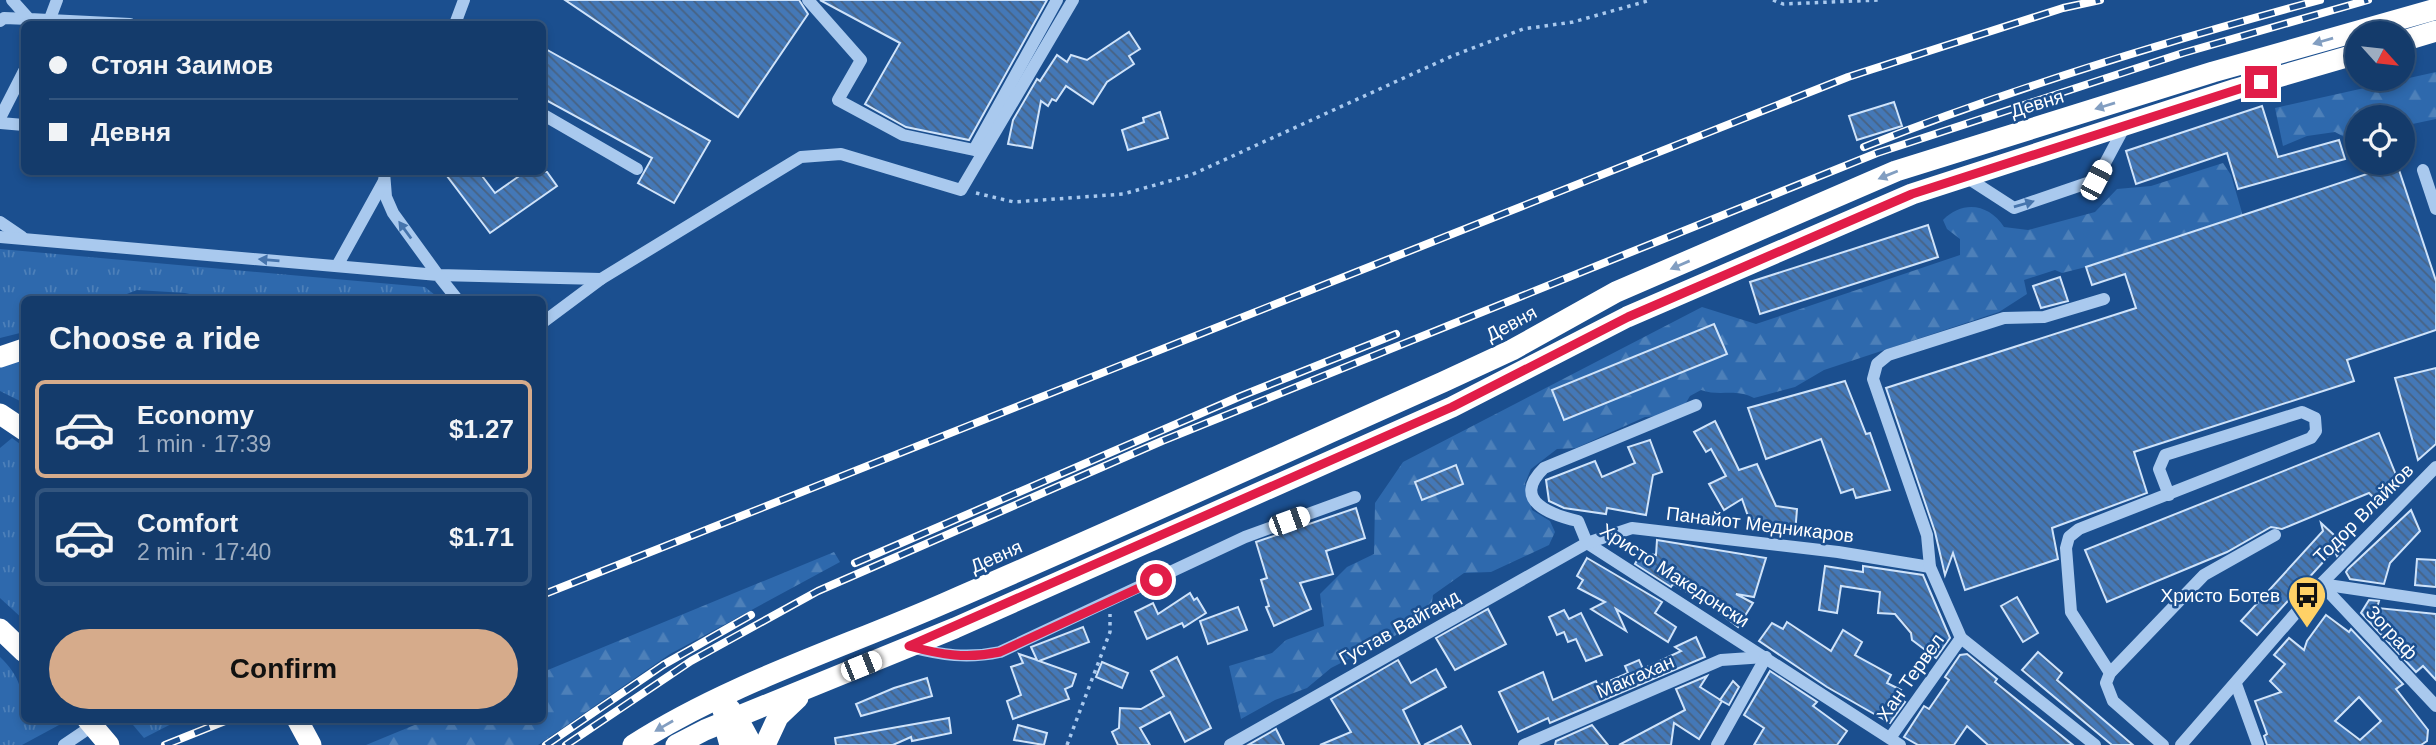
<!DOCTYPE html>
<html lang="en">
<head>
<meta charset="utf-8">
<style>
	body { margin:0; font-family:Helvetica,sans-serif; background:#214673; color:#f1f3f6; height:100vh; display:flex; flex-direction:column; font-size:26px; white-space:nowrap }
	* { box-sizing:border-box; margin:0 }
	p { font-size:23px; color:#9dadc1 }
	.icon { flex:none; width:38px; height:38px; fill:none; stroke:currentColor; stroke-width:2; stroke-linecap:round; stroke-linejoin:round }
	.map { position:relative; flex:1; overflow:hidden }
	.side { position:absolute; left:21px; top:296px; width:525px; height:427px; display:flex; flex-direction:column; background:#143b6b; border-radius:10px; box-shadow:0 4px 10px #0003,0 0 0 2px #33557e }
	.side>* { flex:none }
	.hud { position:absolute; left:21px; top:21px; width:525px; height:154px; border-radius:10px; box-shadow:0 4px 10px #0003,0 0 0 2px #33557e; display:grid; align-content:center; height:154px; padding:0 28px; background:#143b6b }
	.needle { width:46px; rotate:117deg }
	.fabs { position:absolute; left:2345px; top:21px; display:grid; gap:14px }
	.fabs a { display:grid; place-items:center; width:70px; height:70px; border-radius:50%; background:#143b6b; box-shadow:0 4px 10px #0003,0 0 0 2px #33557e; font-size:35px }
	.end { position:absolute; width:32px; height:32px; margin:-16px; border:9px solid #e11d48; background:#fff; box-shadow:0 0 0 4px #fff }
	.from { border-radius:50% }
	.car { position:absolute; width:21px; height:42px; margin:-21px -10px; border-radius:9px; box-shadow:0 0 5px 2px #0007; background:linear-gradient(#fff 24%,#345 0 40%,#fff 0 76%,#345 0 86%,#fff 0) }
	.hud b { display:flex; align-items:center; gap:24px; height:66px; font-size:26px }
	.hud b+b { border-top:2px solid #33557e }
	.hud i { width:18px; height:18px; background:#f1f3f6 }
	ul { padding:0; list-style:none }
	li { display:flex; align-items:center; gap:21px; height:98px; margin:0 14px 10px; padding:0 14px; border:4px solid #33557e; border-radius:10px }
	li div { flex:1 }
	li b { display:block; font-size:26px }
	li em { font-style:normal; font-weight:600 }
	li.selected { border-color:#d6ab8b }
	li>.icon { width:63px; height:63px; stroke-width:1.5 }
	h2 { padding:0 28px; font-size:32px; line-height:84px }
	.action { display:flex; gap:14px; margin-top:auto; padding:14px 28px }
	.action a { flex:1; height:80px; border-radius:42px; background:#d6ab8b; color:#111; font-size:28px; font-weight:600; line-height:80px; text-align:center }
	.map>svg:first-child { display:block }
</style>
</head>
<body>
<div class="map">
<svg width="2436" height="745" viewBox="0 0 2436 745">
	<defs>
		<pattern id="grass-tufts" width="24" height="20" patternUnits="userSpaceOnUse" patternTransform="scale(1.75)"><rect width="24" height="20" fill="#2e69ad"/><path d="M3 7l-1-3M5 7V3M7 7l1-3M15 17l-1-3M17 17v-4M19 17l1-3" fill="none" stroke="#4d80b9"/></pattern>
		<pattern id="forest-firs" width="22" height="20" patternUnits="userSpaceOnUse" patternTransform="scale(1.75)"><rect width="22" height="20" fill="#2e69ad"/><path d="M5 1l3.5 6h-7zM16 11l3.5 6h-7z" fill="#4d80b9"/></pattern>
		<pattern id="building-back-hatch" width="6" height="6" patternUnits="userSpaceOnUse" patternTransform="scale(1.75)"><rect width="6" height="6" fill="#4478b7"/><path d="M-1 5l2 2M0 0l6 6M5-1l2 2" fill="none" stroke="#486282"/></pattern>
	</defs>
	<rect width="100%" height="100%" fill="#1b4f8f"/>
	<!-- grass -->
	<g fill="url(#grass-tufts)">
		<polygon points="0,249 425,287 440,299 213,299 185,293 137,290 114,299 24,299 24,332 0,338"/>
		<polygon points="24,360 24,403 0,391 0,366"/>
		<polygon points="12,438 24,447 24,620 0,598 0,448"/>
		<path d="M0,657c20,19 24,36 24,62h30l5,6 -37,20h-22z"/>
		<polygon points="128,719 181,719 144,738"/>
	</g>
	<!-- forest -->
	<g fill="url(#forest-firs)">
		<polygon points="2436,72 2436,119 2403,126 2403,117 2357,117 2357,144 2335,132 2307,136 2283,146 2275,108"/>
		<path d="M2223,163l8,12 12,41 -157,51 -24,6 -7,-3 -31,10 3,14 -28,18 -175,58 -29,17 -41,11c-19,-10 -34,-1 -53,-8l-11,6 -6,10 -23,10 -16,1 -69,31 -19,1 -26,20 -6,14 7,27 18,11 5,11 -6,13 -58,27 -27,1 -31,22 -2,14 -9,13 -91,46 -24,20 -32,12 -34,19 -12,-53 43,-13 14,-13 38,-14 -4,-32 27,-27 27,-13 1,-51 28,-41 299,-155 54,17 204,-69v-16l-13,-10 -4,-9c20,-20 46,-16 61,7l24,3 67,-18 22,-23 34,-3z"/>
		<polygon points="834,552 840,562 670,654 538,745 366,745 429,719 542,719 543,672"/>
	</g>
	<!-- building -->
	<g fill="url(#building-back-hatch)" stroke="#cfe3fa" stroke-width="2" fill-rule="evenodd">
		<polygon points="565,0 799,0 808,14 738,117"/>
		<polygon points="820,0 1047,0 969,140 906,127 865,104 900,43"/>
		<polygon points="1129,32 1140,49 1129,56 1134,64 1107,82 1093,104 1066,86 1056,101 1052,99 1048,106 1041,101 1032,148 1008,144 1013,120 1037,79 1040,81 1057,55 1067,62 1071,55 1087,60"/>
		<polygon points="542,47 710,141 674,203 638,183 652,158 542,98"/>
		<polygon points="1894,102 1902,126 1857,140 1849,116"/>
		<polygon points="2262,106 2278,157 2339,140 2345,159 2238,189 2227,153 2136,184 2126,151"/>
		<polygon points="1160,112 1168,138 1128,150 1122,130 1144,122 1143,118"/>
		<polygon points="2397,164 2436,281 2436,330 2347,360 2354,381 2134,452 2147,493 2052,528 2058,559 1965,590 1953,553 1945,575 1935,532 1886,388 2136,308 2125,274 2092,285 2086,267"/>
		<polygon points="444,172 479,172 495,193 525,172 547,172 557,186 490,233"/>
		<polygon points="1928,225 1938,257 1760,314 1750,282"/>
		<polygon points="2060,277 2068,301 2041,308 2033,286"/>
		<polygon points="1714,324 1727,354 1564,420 1552,390"/>
		<polygon points="2436,368 2436,444 2418,460 2395,378"/>
		<polygon points="1845,381 1866,434 1870,433 1890,490 1856,498 1853,489 1841,493 1821,439 1766,459 1748,408"/>
		<polygon points="1715,421 1739,470 1757,464 1776,506 1797,509 1795,534 1768,531 1769,525 1749,519 1742,499 1724,510 1709,484 1726,476 1711,449 1706,452 1694,432"/>
		<polygon points="2379,433 2398,480 2376,500 2369,493 2282,529 2271,527 2227,552 2107,602 2085,550"/>
		<polygon points="1650,440 1662,472 1653,475 1646,515 1607,508 1606,514 1564,508 1549,501 1546,480 1595,461 1602,477 1635,463 1628,447"/>
		<polygon points="1456,465 1463,484 1422,500 1415,482"/>
		<polygon points="1356,508 1365,538 1326,551 1333,574 1300,583 1311,609 1274,626 1266,607 1269,606 1261,580 1267,578 1256,542"/>
		<polygon points="2411,510 2420,531 2390,563 2384,584 2350,579 2346,572 2348,569"/>
		<polygon points="2321,523 2346,546 2337,556 2334,550 2257,635 2241,621 2323,531"/>
		<polygon points="1657,540 1766,558 1754,597 1736,594 1753,603 1738,627 1711,606 1673,584 1671,587 1635,564 1641,553 1656,555"/>
		<polygon points="1587,558 1662,602 1655,613 1676,627 1668,642 1616,609 1626,631 1591,609 1605,602 1578,588 1583,580 1577,576"/>
		<polygon points="2417,559 2436,560 2436,587 2415,585"/>
		<polygon points="1825,566 1863,572 1863,566 1923,575 1950,638 1936,658 1912,640 1911,633 1895,614 1878,613 1880,592 1841,586 1837,613 1819,610"/>
		<polygon points="1190,593 1194,600 1197,598 1206,613 1184,627 1182,623 1147,639 1135,612 1153,603 1158,614"/>
		<polygon points="2017,597 2038,633 2023,642 2001,606"/>
		<polygon points="2369,600 2379,601 2377,608 2436,614 2436,680 2423,666 2416,672 2361,613"/>
		<polygon points="1238,607 1247,630 1208,644 1200,621"/>
		<polygon points="1488,609 1506,644 1455,670 1436,638"/>
		<polygon points="1564,610 1569,619 1581,613 1602,655 1586,661 1576,639 1568,642 1564,632 1557,635 1549,617"/>
		<path d="M2326,615l23,17 2,-3 52,55 -7,5 32,41 -1,11 -6,4h-154l-3,-9 3,-2 -12,-33 26,-9 -11,-11 15,-17 -11,-9 15,-17 15,12 3,-9zM2359,697l22,24 -21,19 -25,-19z"/>
		<polygon points="1787,622 1831,651 1843,630 1862,642 1855,655 1891,675 1887,683 1901,690 1897,697 1905,702 1890,723 1827,687 1759,641 1772,623 1783,629"/>
		<polygon points="1083,627 1089,642 1039,661 1076,674 1072,686 1065,689 1069,699 1013,719 1007,701 1021,695 1011,667 1023,663 1019,654 1037,660 1031,647"/>
		<polygon points="1696,637 1705,657 1550,723 1548,718 1518,732 1499,692 1543,672 1553,700 1596,681 1598,686 1628,673 1625,666 1639,660 1643,669 1681,651 1675,647"/>
		<polygon points="2038,652 2062,673 2057,680 2133,745 2112,745 2022,670"/>
		<polygon points="1967,654 1997,679 1995,682 2073,745 1988,745 1967,726 1954,745 1918,745 1904,737 1924,706 1929,709 1949,680 1945,677 1960,655"/>
		<polygon points="1177,657 1211,728 1185,742 1170,712 1140,728 1150,745 1118,745 1112,732 1119,728 1120,708 1141,709 1164,696 1151,671"/>
		<polygon points="1398,660 1411,683 1436,669 1446,687 1403,710 1420,745 1320,745 1351,732 1331,699"/>
		<polygon points="1102,662 1128,673 1122,688 1096,677"/>
		<polygon points="1770,671 1817,702 1813,706 1847,731 1837,745 1754,745 1764,728 1744,715"/>
		<polygon points="1707,676 1700,687 1722,701 1699,739 1674,723 1671,745 1619,745 1685,710 1676,689"/>
		<polygon points="927,678 932,696 861,716 856,704 894,688"/>
		<polygon points="1733,681 1739,687 1729,705 1720,700"/>
		<polygon points="949,718 951,733 912,741 911,737 893,745 836,745 835,738"/>
		<polygon points="1018,725 1047,733 1044,745 1014,740"/>
		<polygon points="1592,725 1608,745 1555,745 1556,741"/>
		<polygon points="1461,726 1471,745 1424,745"/>
		<polygon points="1276,729 1284,745 1248,745"/>
	</g>
	<g fill="none" stroke-linecap="round" stroke-linejoin="round">
		<!-- path -->
		<g stroke="#a9c9ee" stroke-width="3.5" stroke-dasharray="3.5 5" stroke-linecap="butt">
			<polyline points="1773,0 1783,4 1879,0"/>
			<polyline points="976,193 1014,202 1123,194 1191,175 1452,56 1523,29 1573,22 1651,0"/>
			<polyline points="1067,745 1110,632 1110,614"/>
		</g>
		<!-- minor -->
		<g stroke="#a9c9ee" stroke-width="12">
			<polyline points="12,0 29,19 130,24"/>
			<polyline points="808,0 861,60 838,100 903,135 974,150 1057,0"/>
			<polyline points="0,21 4,18 29,19"/>
			<polyline points="48,24 57,0"/>
			<polyline points="455,24 464,0"/>
			<polyline points="542,114 637,169"/>
			<polyline points="0,118 24,71"/>
			<polyline points="0,123 24,125"/>
			<polyline points="2423,170 2436,209"/>
			<polyline points="384,172 386,197 393,213 438,275 601,279"/>
			<polyline points="1966,177 2014,208 2096,180 2126,124"/>
			<polyline points="0,222 22,237"/>
			<polyline points="0,237 438,275 457,299"/>
			<polyline points="337,266 384,181"/>
			<polyline points="542,323 601,279 801,157 841,154 961,190 1073,0"/>
			<path d="M1696,405l-152,63c-34,33 8,47 34,53l9,22 313,202"/>
			<polyline points="2321,584 2436,706"/>
			<polyline points="2321,584 2436,601"/>
			<path d="M910,647c32,8 57,12 90,5l245,-115 110,-40"/>
			<polyline points="2110,673 2071,612 2066,548 2069,537 2079,529 2311,438 2316,431 2315,418 2302,412 2165,455 2159,469 2169,495"/>
			<polyline points="2236,684 2258,745"/>
			<polyline points="1890,738 1961,638"/>
			<polyline points="64,745 98,722"/>
			<polyline points="1230,745 1587,543 1632,528 1838,552 1930,567"/>
			<polyline points="1524,745 1721,660 1765,657"/>
			<polyline points="1717,745 1766,657"/>
			<polyline points="2095,745 1961,638 1930,567 1927,535 1873,379 1877,364 1888,355 2004,318 2044,317 2104,299"/>
			<polyline points="2163,745 2113,701 2106,683 2110,673 2204,575 2275,535"/>
			<polyline points="2181,745 2321,584 2436,467"/>
		</g>
		<!-- highway -->
		<g stroke="#fff" stroke-width="21">
			<polyline points="2403,41 2436,31"/>
			<polyline points="0,357 24,349"/>
			<polyline points="0,414 24,430"/>
			<polyline points="0,629 24,652"/>
			<polyline points="730,709 725,727 730,745"/>
			<polyline points="723,711 740,723 752,745"/>
			<polyline points="297,719 311,745"/>
			<path d="M633,745c97,-62 207,-96 312,-142 167,-72 332,-147 498,-221l69,-32 104,-58 280,-121 317,-99 223,-63"/>
			<polyline points="676,745 705,730 955,628 1452,407 1627,317 1912,194 2236,89 2357,54"/>
			<polyline points="765,745 778,717 798,698"/>
		</g>
		<!-- rail casing -->
		<g stroke="#fff" stroke-width="8">
			<g id="rail">
				<path d="M1864,147c148,-59 303,-106 456,-147"/>
				<polyline points="855,563 1241,396 1396,334"/>
				<polyline points="542,595 1848,77 2063,8 2100,0"/>
				<polyline points="165,745 230,719"/>
				<polyline points="546,745 663,665 751,615"/>
				<polyline points="566,745 691,661 818,591 1162,441 1877,153 2183,53 2368,0"/>
			</g>
		</g>
		<!-- rail -->
		<use href="#rail" stroke="#1b4f8f" stroke-width="5" stroke-dasharray="16" stroke-linecap="butt"/>
		<!-- highway-bridge -->
		<polyline stroke="#fff" stroke-width="21" points="87,719 109,745"/>
	</g>
	<!-- one-way arrows -->
	<defs><path id="oneway-solid" d="M-6-.8H1V-3.2L6.5 0L1 3.2V.8H-6Z" transform="scale(1.75)"/></defs>
	<g fill="#829ec1">
		<use href="#oneway-solid" transform="translate(2323 41) rotate(164)"/>
		<use href="#oneway-solid" transform="translate(2105 106) rotate(163)"/>
		<use href="#oneway-solid" transform="translate(1888 175) rotate(158)"/>
		<use href="#oneway-solid" transform="translate(1680 265) rotate(157)"/>
		<use href="#oneway-solid" transform="translate(664 726) rotate(150)"/>
	</g>
	<g fill="#4674ac">
		<use href="#oneway-solid" transform="translate(2024 204) rotate(-16)"/>
		<use href="#oneway-solid" transform="translate(405 230) rotate(-126)"/>
		<use href="#oneway-solid" transform="translate(269 260) rotate(-175)"/>
	</g>
	<g fill="none" stroke-linecap="round" stroke-linejoin="round">
		<!-- route -->
		<path stroke="#e11d48" stroke-width="9" d="M1156,580l-156,72c-33,7 -58,3 -91,-6l543,-239 176,-90 284,-123 349,-112"/>
	</g>
	<!-- icons -->
	<defs>
		<g id="bus-pin" transform="scale(2.0125)"><path d="M0 17L-7.5 6A9.5 9.5 0 1 1 7.5 6Z" fill="#ffd166" stroke="#1b4f8f"/><path d="M-5-6H5V4H4V6H2V4H-2V6H-4V4H-5ZM-3.5-4V0h7V-4ZM-3.5 1.2v1.5H-2V1.2ZM2 1.2v1.5H3.5V1.2Z" fill="#111"/></g>
	</defs>
	<g fill-rule="evenodd">
		<use href="#bus-pin" x="2307" y="595"/>
	</g>
	<g text-anchor="middle" stroke-width="5" stroke-linejoin="round" paint-order="stroke">
		<!-- street labels -->
		<g font-size="19" fill="#fff" stroke="#1b4f8f">
			<text transform="translate(2037 103) rotate(-17)" y="7">Девня</text>
			<text transform="translate(1511 323) rotate(-28)" y="7">Девня</text>
			<text transform="translate(2363 513) rotate(-45)" y="7">Тодор Влайков</text>
			<text transform="translate(1760 524) rotate(7)" y="7">Панайот Медникаров</text>
			<text transform="translate(996 556) rotate(-24)" y="7">Девня</text>
			<text transform="translate(1675 575) rotate(33)" y="7">Христо Македонски</text>
			<text transform="translate(1399 627) rotate(-29)" y="7">Густав Вайганд</text>
			<text transform="translate(2392 632) rotate(47)" y="7">Зограф</text>
			<text transform="translate(1635 676) rotate(-23)" y="7">Макгахан</text>
			<text transform="translate(1910 677) rotate(-55)" y="7">Хан Тервел</text>
		</g>
		<!-- poi labels -->
		<g font-size="19" fill="#fff" stroke="#1b4f8f" text-anchor="end">
			<text x="2280" y="602">Христо Ботев</text>
		</g>
	</g>
</svg>
<div class="fabs">
<a><svg class="needle" viewBox="-14 -14 28 28"><path d="M0-13l5 13h-10z" fill="#e53935"/><path d="M0 13l5-13h-10z" fill="#9dadc1"/></svg></a>
<a><svg class="icon" aria-label="locate" viewBox="0 0 24 24"><circle cx="12" cy="12" r="6"/><path d="M12 2v4M12 18v4M2 12h4M18 12h4"/></svg></a>
</div>
<i class="end from" style="left:1156px;top:580px"></i>
<i class="end" style="left:2261px;top:82px"></i>
<i class="car" style="left:2096px;top:180px;rotate:28deg"></i>
<i class="car" style="left:1289px;top:521px;rotate:70deg"></i>
<i class="car" style="left:861px;top:666px;rotate:68deg"></i>
<div class="hud">
<b><i class="from"></i>Стоян Заимов</b>
<b><i></i>Девня</b>
</div>
<section class="side">
<h2>Choose a ride</h2>
<ul>
<li class="selected"><svg class="icon" aria-label="car" viewBox="0 0 24 24"><path d="M5 17H2v-5l4-1 3-4h7l3 4 3 1v5h-3M9 17h6M6 11h13"/><circle cx="7" cy="17" r="2"/><circle cx="17" cy="17" r="2"/></svg><div><b>Economy</b><p>1 min · 17:39</p></div><em>$1.27</em></li>
<li><svg class="icon" aria-label="car" viewBox="0 0 24 24"><path d="M5 17H2v-5l4-1 3-4h7l3 4 3 1v5h-3M9 17h6M6 11h13"/><circle cx="7" cy="17" r="2"/><circle cx="17" cy="17" r="2"/></svg><div><b>Comfort</b><p>2 min · 17:40</p></div><em>$1.71</em></li>
</ul>
<div class="action"><a>Confirm</a></div>
</section>
</div>
</body>
</html>
